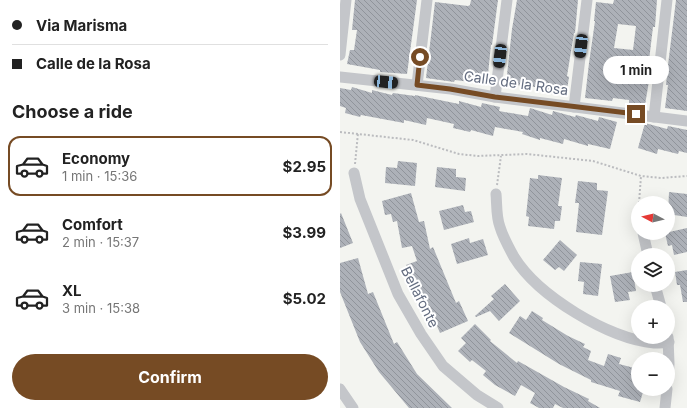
<!DOCTYPE html>
<html lang="en">
<head>
<meta charset="utf-8">
<style>
	body { margin:0; font-family:Inter,sans-serif; background:#f6f6f6; color:#222; height:100vh; display:flex; flex-direction:column; font-size:15px; white-space:nowrap }
	* { box-sizing:border-box; margin:0 }
	p { font-size:13px; color:#767676 }
	.icon { flex:none; width:22px; height:22px; fill:none; stroke:currentColor; stroke-width:2; stroke-linecap:round; stroke-linejoin:round }
	.map { position:relative; flex:1; overflow:hidden }
	.panel { display:flex; flex-direction:column; background:#fff; width:340px }
	.panel>* { flex:none }
	.guide { display:grid; align-content:center; height:88px; padding:0 12px; background:#fff }
	.needle { width:26px; rotate:277deg }
	.tools { position:absolute; left:291px; top:196px; display:grid; gap:8px }
	.tools a { display:grid; place-items:center; width:44px; height:44px; border-radius:50%; background:#fff; box-shadow:0 4px 16px #0002; font-size:20px }
	.end { position:absolute; width:18px; height:18px; margin:-9px; border:5px solid #764b24; background:#fff; box-shadow:0 0 0 2px #fff }
	.from { border-radius:50% }
	.bubble { position:absolute; height:28px; border-radius:14px; background:#fff; box-shadow:0 4px 16px #0002; font-size:13px; font-weight:700; line-height:28px; text-align:center }
	.car { position:absolute; width:12px; height:24px; margin:-12px -6px; border-radius:5px; box-shadow:0 0 3px 1px #0007; background:linear-gradient(#222 24%,#8ab4d8 0 40%,#222 0 76%,#8ab4d8 0 86%,#222 0) }
	.guide b { display:flex; align-items:center; gap:14px; height:38px; font-size:15px }
	.guide b+b { border-top:1px solid #e0e0e0 }
	.guide i { width:10px; height:10px; background:#222 }
	ul { padding:0; list-style:none }
	li { display:flex; align-items:center; gap:12px; height:60px; margin:0 8px 6px; padding:0 4px; border:2px solid transparent; border-radius:12px }
	li div { flex:1 }
	li b { display:block; font-size:15px }
	li em { font-style:normal; font-weight:700 }
	li.selected { border-color:#764b24 }
	li>.icon { width:36px; height:36px; stroke-width:1.5 }
	h2 { padding:0 12px; font-size:18px; line-height:48px }
	.cta { display:flex; gap:8px; margin-top:auto; padding:8px 12px }
	.cta a { flex:1; height:46px; border-radius:24px; background:#764b24; color:#fff; font-size:16px; font-weight:700; line-height:46px; text-align:center }
	main { display:flex; flex:1; min-height:0 }
	.map>svg:first-child { display:block }
</style>
</head>
<body>
<main>
<section class="panel">
<div class="guide">
<b><i class="from"></i>Via Marisma</b>
<b><i></i>Calle de la Rosa</b>
</div>
<h2>Choose a ride</h2>
<ul>
<li class="selected"><svg class="icon" aria-label="car" viewBox="0 0 24 24"><path d="M5 17H2v-5l4-1 3-4h7l3 4 3 1v5h-3M9 17h6M6 11h13"/><circle cx="7" cy="17" r="2"/><circle cx="17" cy="17" r="2"/></svg><div><b>Economy</b><p>1 min · 15:36</p></div><em>$2.95</em></li>
<li><svg class="icon" aria-label="car" viewBox="0 0 24 24"><path d="M5 17H2v-5l4-1 3-4h7l3 4 3 1v5h-3M9 17h6M6 11h13"/><circle cx="7" cy="17" r="2"/><circle cx="17" cy="17" r="2"/></svg><div><b>Comfort</b><p>2 min · 15:37</p></div><em>$3.99</em></li>
<li><svg class="icon" aria-label="car" viewBox="0 0 24 24"><path d="M5 17H2v-5l4-1 3-4h7l3 4 3 1v5h-3M9 17h6M6 11h13"/><circle cx="7" cy="17" r="2"/><circle cx="17" cy="17" r="2"/></svg><div><b>XL</b><p>3 min · 15:38</p></div><em>$5.02</em></li>
</ul>
<div class="cta"><a>Confirm</a></div>
</section>
<div class="map">
<svg width="347" height="408" viewBox="0 0 347 408">
	<defs>
		<pattern id="building-back-hatch" width="6" height="6" patternUnits="userSpaceOnUse"><rect width="6" height="6" fill="#adb1b8"/><path d="M-1 5l2 2M0 0l6 6M5-1l2 2" fill="none" stroke="#90949b"/></pattern>
	</defs>
	<rect width="100%" height="100%" fill="#f3f4f0"/>
	<!-- building -->
	<g fill="url(#building-back-hatch)" fill-rule="evenodd">
		<polygon points="15,0 77,0 67,74 40,72 40,70 7,64 10,50 14,50 17,30 12,30"/>
		<polygon points="131,0 158,0 152,45 151,45 147,84 115,80 114,82 86,78 95,2 128,6 130,5"/>
		<polygon points="177,0 238,0 235,33 234,33 227,76 229,77 226,96 204,93 205,88 166,84 172,29"/>
		<path d="M274,0h43l-2,27h-2l-5,42h2l-1,12 -4,24 -16,-2v-3l-16,-2 -1,3 -27,-3 4,-35 6,-42h-1l2,-19 17,2zM278,24l18,2 -3,24 -19,-2z"/>
		<polygon points="336,0 347,0 347,111 325,108 328,85 326,85 328,65"/>
		<polygon points="12,87 32,93 32,90 52,95 53,93 75,96 75,95 119,104 119,101 141,107 142,103 160,107 159,111 188,116 190,108 212,115 213,111 235,117 236,115 258,121 259,117 277,122 270,149 248,144 248,146 224,139 223,144 200,138 200,140 182,134 183,132 155,127 153,136 131,130 130,132 113,128 114,124 87,118 86,125 64,120 64,123 21,115 20,117 5,113 6,108 0,106 0,88 11,90"/>
		<polygon points="305,123 327,129 328,126 347,130 347,153 339,151 338,154 318,149 317,154 298,148"/>
		<polygon points="58,161 77,163 75,186 45,183 46,167 57,168"/>
		<polygon points="97,167 116,169 116,177 126,178 125,191 95,187"/>
		<polygon points="198,175 222,178 218,206 222,206 220,221 215,221 214,229 188,226 189,217 186,216 190,178 198,179"/>
		<polygon points="238,181 257,183 257,190 268,191 262,235 236,232 239,203 235,203"/>
		<polygon points="329,192 347,194 347,217 328,214"/>
		<polygon points="71,193 79,222 84,221 90,249 93,247 116,303 119,301 128,321 100,333 88,305 87,306 76,278 72,279 66,265 77,261 72,246 62,248 57,221 53,222 51,214 45,215 42,201"/>
		<polygon points="123,205 125,212 131,211 134,222 104,230 99,211"/>
		<polygon points="1,213 13,243 0,248 0,214"/>
		<polygon points="347,228 347,252 334,255 332,245 328,246 325,233"/>
		<polygon points="129,238 130,243 143,239 148,255 117,264 111,244"/>
		<polygon points="220,240 237,255 224,271 219,267 215,270 203,260"/>
		<polygon points="18,258 28,294 33,292 54,344 57,342 77,374 112,408 69,408 39,372 20,342 0,292 0,263"/>
		<polygon points="240,262 262,264 258,296 243,294 244,282 238,281"/>
		<polygon points="347,270 347,302 343,302 340,285 337,285 335,272"/>
		<polygon points="293,272 296,291 288,292 290,300 275,302 270,276"/>
		<polygon points="165,284 180,301 159,321 150,311 136,317 135,316 154,299 151,296"/>
		<polygon points="192,311 203,318 202,320 228,336 245,344 243,347 251,351 248,360 264,366 268,354 281,358 279,364 298,369 298,389 304,389 300,402 278,396 280,391 251,382 251,380 219,364 169,333 180,316 186,320"/>
		<polygon points="135,324 151,340 150,341 177,363 178,361 224,387 249,399 248,401 260,408 223,408 215,404 213,408 199,408 190,403 195,393 181,385 175,396 155,385 143,375 146,371 132,360 130,362 118,351 126,343 121,338"/>
	</g>
	<g fill="none" stroke-linecap="round" stroke-linejoin="round">
		<!-- path -->
		<g stroke="#bbbcbf" stroke-width="2" stroke-dasharray="2 2" stroke-linecap="butt">
			<polyline points="0,132 73,140 119,154 138,156 187,154 253,161 301,176 321,178 347,176"/>
			<polyline points="15,164 18,133"/>
			<polyline points="157,185 161,156"/>
			<polyline points="299,203 301,176"/>
		</g>
		<!-- minor -->
		<g stroke="#c4c6ca" stroke-width="11">
			<polyline points="0,55 6,0"/>
			<polyline points="0,77 111,89 155,97 347,121"/>
			<polyline points="77,85 87,0"/>
			<polyline points="155,97 167,0"/>
			<polyline points="234,107 247,0"/>
			<polyline points="314,117 327,0"/>
			<polyline points="14,173 20,199 58,294 81,334 103,366 137,395 158,408"/>
			<path d="M156,194c1,10 0,23 4,33 3,10 9,21 14,30 24,39 95,82 140,86 5,0 10,0 15,-1"/>
			<polyline points="303,233 308,255"/>
			<polyline points="315,285 321,307"/>
			<polyline points="328,337 329,364 328,377"/>
			<polyline points="0,389 13,408"/>
			<polyline points="325,408 327,389"/>
		</g>
	</g>
	<g fill="none" stroke-linecap="round" stroke-linejoin="round">
		<!-- route -->
		<polyline stroke="#764b24" stroke-width="5" points="80,57 77,85 110,89 155,97 296,114"/>
	</g>
	<g text-anchor="middle" stroke-width="4" stroke-linejoin="round" paint-order="stroke">
		<!-- street labels -->
		<g font-size="14" fill="#646d80" stroke="#fff">
			<text transform="translate(176 83) rotate(8)" y="5">Calle de la Rosa</text>
			<text transform="translate(80 297) rotate(63)" y="5">Bellafonte</text>
		</g>
	</g>
</svg>
<div class="tools">
<a><svg class="needle" viewBox="-14 -14 28 28"><path d="M0-13l5 13h-10z" fill="#e53935"/><path d="M0 13l5-13h-10z" fill="#767676"/></svg></a>
<a><svg class="icon" aria-label="layers" viewBox="0 0 24 24"><path d="M12 4l9 5-9 5-9-5zM3 14l9 5 9-5"/></svg></a>
<a>+</a>
<a>−</a>
</div>
<i class="end from" style="left:80px;top:57px"></i>
<i class="end" style="left:296px;top:114px"></i>
<div class="bubble" style="left:263px;top:56px;width:66px">1 min</div>
<i class="car" style="left:241px;top:46px;rotate:187deg"></i>
<i class="car" style="left:160px;top:56px;rotate:187deg"></i>
<i class="car" style="left:46px;top:82px;rotate:96deg"></i>
</div>
</main>
</body>
</html>
